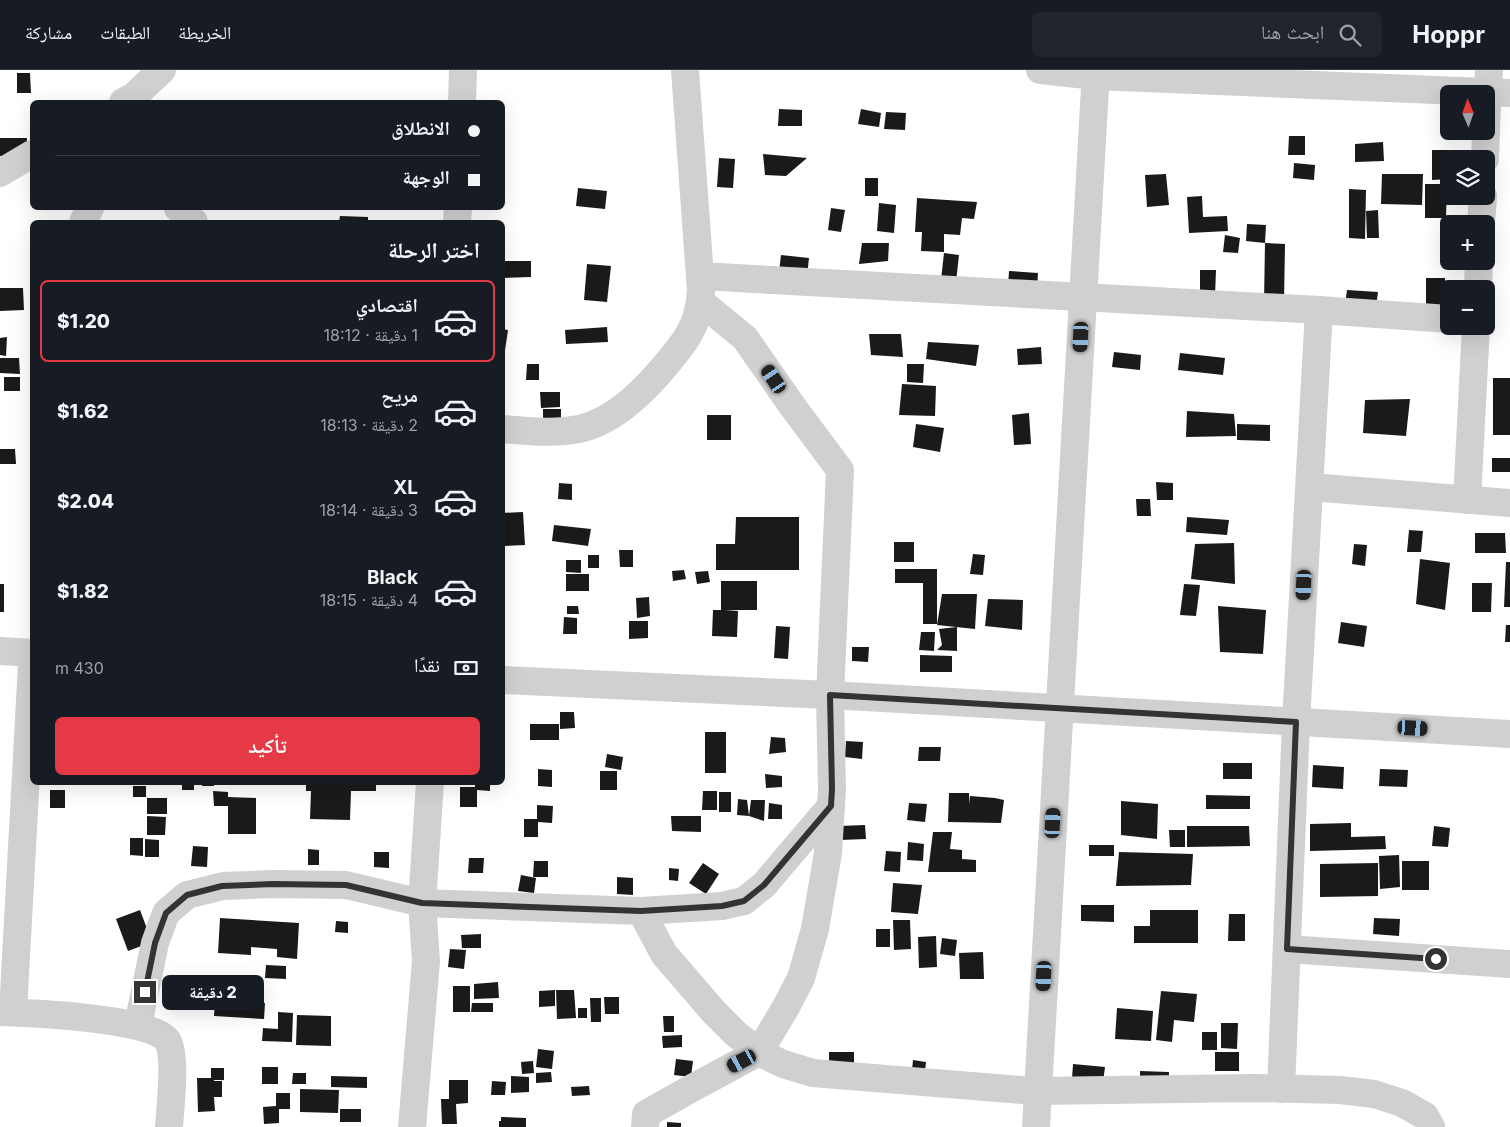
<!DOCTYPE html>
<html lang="ar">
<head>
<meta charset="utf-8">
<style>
	body { margin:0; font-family:Inter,"Noto Naskh Arabic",sans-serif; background:#20242c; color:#f1f3f6; direction:rtl; height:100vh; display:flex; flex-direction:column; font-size:19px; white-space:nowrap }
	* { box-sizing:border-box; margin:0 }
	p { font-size:16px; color:#9ea1a6 }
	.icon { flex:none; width:28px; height:28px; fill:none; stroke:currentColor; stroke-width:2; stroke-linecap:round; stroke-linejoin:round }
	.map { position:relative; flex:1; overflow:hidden; direction:ltr }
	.drawer { position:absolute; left:30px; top:150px; width:475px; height:565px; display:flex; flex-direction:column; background:#171b24; border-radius:8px; box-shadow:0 5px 20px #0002; direction:rtl }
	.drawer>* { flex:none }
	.banner { position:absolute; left:30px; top:30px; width:475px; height:110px; border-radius:8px; box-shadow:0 5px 20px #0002; direction:rtl; display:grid; align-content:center; height:110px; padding:0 25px; background:#171b24 }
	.needle { width:32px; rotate:358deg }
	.controls { position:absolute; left:1440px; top:15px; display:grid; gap:10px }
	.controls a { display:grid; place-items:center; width:55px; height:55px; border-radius:8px; background:#171b24; box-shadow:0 5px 20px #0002; font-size:25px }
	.end { position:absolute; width:22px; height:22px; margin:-11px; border:6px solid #333; background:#fff; box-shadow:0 0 0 2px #fff }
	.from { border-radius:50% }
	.bubble { position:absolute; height:35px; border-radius:8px; background:#171b24; box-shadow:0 5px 20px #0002; font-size:16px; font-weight:800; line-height:35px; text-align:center; direction:rtl }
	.car { position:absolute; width:15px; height:30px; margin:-15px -8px; border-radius:6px; box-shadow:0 0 4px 1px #0007; background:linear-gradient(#222 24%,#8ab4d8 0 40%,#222 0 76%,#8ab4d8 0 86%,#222 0) }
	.banner b { display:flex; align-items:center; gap:18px; height:48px; font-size:19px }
	.banner b+b { border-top:1px solid #363941 }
	.banner i { width:12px; height:12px; background:#f1f3f6 }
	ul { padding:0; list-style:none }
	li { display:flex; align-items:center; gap:15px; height:82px; margin:0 10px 8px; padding:0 15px; border:2px solid transparent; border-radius:8px }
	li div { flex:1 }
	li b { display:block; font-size:19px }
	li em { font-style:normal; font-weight:800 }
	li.active { border-color:#e63946 }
	li>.icon { width:45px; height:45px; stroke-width:1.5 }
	h2 { padding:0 25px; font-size:22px; line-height:60px }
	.pay { display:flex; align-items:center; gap:12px; height:55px; padding:0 25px; font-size:19px }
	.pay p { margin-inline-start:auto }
	.action { display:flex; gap:10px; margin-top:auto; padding:10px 25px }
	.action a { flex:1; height:58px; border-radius:8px; background:#e63946; color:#fff; font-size:20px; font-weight:800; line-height:58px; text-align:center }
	header { display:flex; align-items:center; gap:30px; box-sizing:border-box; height:70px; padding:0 25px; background:#171b24; border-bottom:1px solid #363941 }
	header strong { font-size:24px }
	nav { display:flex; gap:28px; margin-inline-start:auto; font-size:18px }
	.search { width:350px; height:45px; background:#20242c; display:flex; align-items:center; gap:12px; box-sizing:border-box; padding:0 18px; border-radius:8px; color:#9ea1a6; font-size:19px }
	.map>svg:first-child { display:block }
</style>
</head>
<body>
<header>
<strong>Hoppr</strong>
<div class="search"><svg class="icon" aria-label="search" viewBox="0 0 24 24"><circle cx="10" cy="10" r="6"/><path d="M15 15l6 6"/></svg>ابحث هنا</div>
<nav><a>الخريطة</a><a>الطبقات</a><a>مشاركة</a></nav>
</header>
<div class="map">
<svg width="1510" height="1057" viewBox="0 0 1510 1057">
	<rect width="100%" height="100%" fill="#fff"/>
	<!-- building -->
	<g fill="#1a1a1a">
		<polygon points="17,3 30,3 31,23 17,23"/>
		<polygon points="779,39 802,40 802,56 778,56"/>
		<polygon points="861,39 881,43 879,57 858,54"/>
		<polygon points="886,42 906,43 905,60 884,59"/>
		<polygon points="1289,66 1305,66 1305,85 1288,85"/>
		<rect x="0" y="68" width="27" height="18"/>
		<polygon points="1383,72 1384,91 1355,92 1355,74"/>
		<polygon points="1432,80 1451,80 1451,89 1449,89 1449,109 1432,110"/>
		<polygon points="763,84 807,88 786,106 765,105"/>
		<polygon points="719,88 735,89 733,118 717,117"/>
		<polygon points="1294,93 1315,95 1314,110 1293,108"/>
		<polygon points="1166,104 1169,135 1147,137 1145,105"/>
		<polygon points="1382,104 1423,104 1422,135 1381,134"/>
		<rect x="865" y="108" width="13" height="18"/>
		<polygon points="1425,114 1447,114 1446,148 1425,148"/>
		<polygon points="578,118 607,121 605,139 576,136"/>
		<polygon points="1349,119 1366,120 1365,169 1349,168"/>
		<polygon points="1202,126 1203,147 1227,146 1228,161 1189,163 1187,127"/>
		<polygon points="917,128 977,132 974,149 962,148 960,165 944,164 944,182 921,181 922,162 915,162"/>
		<polygon points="879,133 896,135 894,163 877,161"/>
		<polygon points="831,138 845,140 841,162 828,160"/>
		<polygon points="1378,140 1379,168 1367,168 1366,141"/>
		<polygon points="340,146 368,147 368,152 339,152"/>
		<polygon points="1247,154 1266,155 1265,173 1246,171"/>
		<polygon points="1225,165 1240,168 1238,183 1223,182"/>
		<polygon points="862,173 889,173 888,191 859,194"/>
		<polygon points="1265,173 1285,174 1284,232 1264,232"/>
		<polygon points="944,183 959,185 956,212 941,210"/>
		<polygon points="781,185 809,188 807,206 779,202"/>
		<polygon points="502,191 531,191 531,207 502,208"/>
		<polygon points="587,194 611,196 607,232 584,230"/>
		<polygon points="1200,200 1216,200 1215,226 1200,226"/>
		<polygon points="1009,201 1038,203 1037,220 1008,218"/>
		<polygon points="1426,208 1445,208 1445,237 1426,238"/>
		<polygon points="0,218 23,218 24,240 0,241"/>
		<polygon points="1347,220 1378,222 1376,237 1345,235"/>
		<polygon points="607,257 608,272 566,274 565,260"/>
		<polygon points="502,259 508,260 504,287 502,287"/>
		<polygon points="869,264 901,264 903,287 871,285"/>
		<polygon points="7,267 6,286 0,285 0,268"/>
		<polygon points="928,272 979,275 976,296 926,289"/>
		<polygon points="1041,277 1042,294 1018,295 1017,279"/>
		<polygon points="1114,282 1141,285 1140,300 1112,297"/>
		<polygon points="1180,283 1225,288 1223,305 1178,300"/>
		<polygon points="0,288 19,288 20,304 0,303"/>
		<polygon points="527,294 539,294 539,310 526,310"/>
		<polygon points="907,294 924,294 923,313 907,312"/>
		<rect x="4" y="307" width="16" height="14"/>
		<rect x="1493" y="308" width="17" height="57"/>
		<polygon points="902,314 936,316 935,346 899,345"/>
		<polygon points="540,322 560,322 560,337 541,338"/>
		<polygon points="1410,329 1406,366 1363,363 1365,330"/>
		<rect x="543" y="339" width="18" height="19"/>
		<polygon points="1187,341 1234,344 1236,366 1186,367"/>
		<polygon points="1029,343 1031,374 1014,375 1012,345"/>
		<rect x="707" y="345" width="24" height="25"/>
		<polygon points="916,354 944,358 940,382 913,377"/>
		<polygon points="1237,354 1270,355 1270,371 1237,370"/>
		<polygon points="0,379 15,379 16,394 0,394"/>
		<rect x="1492" y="388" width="18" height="14"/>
		<rect x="502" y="409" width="3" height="17"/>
		<polygon points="1156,412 1173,413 1173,430 1157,430"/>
		<polygon points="559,413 572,414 572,430 558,429"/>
		<polygon points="1136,429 1150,429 1151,446 1137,446"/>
		<polygon points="523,442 525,475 504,476 502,443"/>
		<polygon points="736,447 799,447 799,500 716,500 716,474 735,474"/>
		<polygon points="1187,447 1229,450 1227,465 1186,462"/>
		<polygon points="554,455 591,459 588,476 552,471"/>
		<polygon points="1409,460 1423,461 1421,482 1407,482"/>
		<polygon points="1475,463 1505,463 1506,483 1475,483"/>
		<rect x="894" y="472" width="20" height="20"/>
		<polygon points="1234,473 1235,514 1191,509 1195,474"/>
		<polygon points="1354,474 1367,475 1365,496 1352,494"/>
		<polygon points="619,480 633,480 633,497 620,497"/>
		<polygon points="973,484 985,485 983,505 970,504"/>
		<rect x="588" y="485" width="11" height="13"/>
		<polygon points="1420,489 1450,493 1445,540 1416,534"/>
		<polygon points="566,490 581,490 581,503 566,502"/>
		<polygon points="1506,492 1510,492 1510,537 1504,537"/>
		<polygon points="895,499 937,499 937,554 923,554 923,513 895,513"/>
		<polygon points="684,500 686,509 673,511 672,501"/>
		<polygon points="708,501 710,512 697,514 695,502"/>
		<rect x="566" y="504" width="23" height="17"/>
		<polygon points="721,511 757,511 757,540 725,540 738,541 737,567 712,566 713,540 721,540"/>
		<polygon points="1472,513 1492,513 1491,542 1472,542"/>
		<rect x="0" y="514" width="4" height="28"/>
		<polygon points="1184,514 1200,515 1196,546 1180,545"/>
		<polygon points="942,524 977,524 975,559 937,555"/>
		<polygon points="649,527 650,546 637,548 636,528"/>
		<polygon points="988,529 1023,530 1022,560 985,556"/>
		<polygon points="567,536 578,536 579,544 567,544"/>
		<polygon points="1218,536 1266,540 1263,584 1220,582"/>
		<polygon points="564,547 577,548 577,564 563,564"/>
		<polygon points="629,551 648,551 648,568 629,569"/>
		<polygon points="1341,552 1367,556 1364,577 1338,573"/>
		<polygon points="1506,555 1510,555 1510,572 1505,572"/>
		<polygon points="776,556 790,557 788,589 774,588"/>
		<polygon points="957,557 957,581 937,580 942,575 939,559"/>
		<polygon points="921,562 935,562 934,581 919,580"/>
		<polygon points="852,577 869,577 868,592 852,591"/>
		<polygon points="920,585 952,586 952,602 920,602"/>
		<polygon points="560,642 574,642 575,658 560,659"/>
		<rect x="530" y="654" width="29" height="16"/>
		<rect x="705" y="662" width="21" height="41"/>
		<polygon points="771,667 785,668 786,682 769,684"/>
		<polygon points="846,671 863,672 862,689 845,687"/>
		<polygon points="919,677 941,677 940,691 918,691"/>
		<polygon points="607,684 623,687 621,700 605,697"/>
		<rect x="1223" y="693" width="29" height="16"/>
		<polygon points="1313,695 1344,697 1343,719 1312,717"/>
		<polygon points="538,699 552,700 552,717 538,716"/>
		<polygon points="1380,699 1408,700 1407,717 1379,716"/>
		<rect x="600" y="701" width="17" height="19"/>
		<polygon points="765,704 782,706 782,717 766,718"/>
		<rect x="182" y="712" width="12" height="8"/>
		<rect x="202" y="712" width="12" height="4"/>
		<polygon points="306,712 376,712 376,721 351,721 350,750 310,749 311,721 306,721"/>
		<polygon points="475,712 490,712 490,721 477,720 477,737 460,737 460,717 475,717"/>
		<rect x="133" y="716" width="13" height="11"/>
		<rect x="50" y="720" width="15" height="18"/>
		<polygon points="213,721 228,722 228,727 256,728 256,764 228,764 228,736 214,736"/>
		<polygon points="703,721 717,721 717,740 702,740"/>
		<rect x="719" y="722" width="12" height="20"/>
		<polygon points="949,723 969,723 969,734 970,726 995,728 1004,730 1001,753 948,752"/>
		<polygon points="1206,725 1250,726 1250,739 1206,739"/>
		<rect x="147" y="728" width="20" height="16"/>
		<polygon points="738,729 747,730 749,746 737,745"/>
		<polygon points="751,730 765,730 764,751 749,746"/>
		<polygon points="1121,731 1158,734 1157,769 1121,765"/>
		<polygon points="769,733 782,735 782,749 768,749"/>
		<polygon points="909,733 927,734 925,752 907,750"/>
		<polygon points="537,735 553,736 552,753 538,752 538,767 524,767 524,749 537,749"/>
		<polygon points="147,746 166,747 165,765 147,765"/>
		<polygon points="671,746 701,746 701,762 672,761"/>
		<polygon points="1351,753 1351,767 1385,766 1386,779 1310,781 1310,754"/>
		<polygon points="865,755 866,769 840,770 839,756"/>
		<polygon points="1187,756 1249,756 1250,776 1187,777"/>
		<polygon points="1434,756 1450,758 1448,777 1432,776"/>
		<polygon points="1169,760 1185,760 1185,777 1170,777"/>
		<polygon points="933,762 952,762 950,779 962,780 962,789 976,790 976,802 928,802"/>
		<polygon points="130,768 143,768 143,786 130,785"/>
		<polygon points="145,769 159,770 159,787 145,787"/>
		<polygon points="908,772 924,774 923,791 907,790"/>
		<rect x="1089" y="775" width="25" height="11"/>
		<polygon points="193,776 208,777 207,797 191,796"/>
		<polygon points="308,779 319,780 319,795 308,795"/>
		<polygon points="886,781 901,782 900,802 884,801"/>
		<polygon points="374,782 389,782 389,798 374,797"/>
		<polygon points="1119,782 1193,784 1191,815 1116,816"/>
		<polygon points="1399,785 1400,817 1380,819 1379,786"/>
		<polygon points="469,788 484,788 483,803 468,803"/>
		<polygon points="534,791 548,791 548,807 533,807"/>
		<rect x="1402" y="791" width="27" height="29"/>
		<polygon points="703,793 719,804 706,824 689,813"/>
		<polygon points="1378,793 1378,826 1320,827 1320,794"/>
		<polygon points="669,798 679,799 678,811 669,810"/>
		<polygon points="521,805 536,808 534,823 518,821"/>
		<polygon points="617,807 633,808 633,825 617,824"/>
		<polygon points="893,813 922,815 918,844 891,842"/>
		<polygon points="1081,835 1114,835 1114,852 1081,851"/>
		<polygon points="140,840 152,872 128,881 116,849"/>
		<polygon points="1150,840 1198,840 1198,873 1134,873 1134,856 1150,856"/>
		<polygon points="1229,844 1245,844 1245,871 1228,871"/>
		<polygon points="220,848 299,853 297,889 277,887 277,879 251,877 251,885 218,883"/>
		<polygon points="1374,848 1400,849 1399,866 1373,864"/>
		<polygon points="893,850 910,850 911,879 894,880"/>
		<polygon points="336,851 348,852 348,863 335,862"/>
		<rect x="876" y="859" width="14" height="18"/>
		<polygon points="481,864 481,878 462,878 461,865"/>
		<polygon points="936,866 937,897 919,898 918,867"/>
		<polygon points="942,868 957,870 955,886 940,884"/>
		<polygon points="450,879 466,880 464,899 448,897"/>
		<polygon points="983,882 984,909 960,909 959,883"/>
		<polygon points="266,895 286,896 286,909 265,908"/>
		<polygon points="498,912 499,928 474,929 474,914"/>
		<rect x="453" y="916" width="17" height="26"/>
		<polygon points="555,920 555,936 539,937 539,921"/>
		<polygon points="556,920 574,920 576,948 557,949"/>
		<polygon points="1161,921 1197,924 1194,952 1174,950 1172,972 1156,970"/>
		<polygon points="604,927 619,927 619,944 605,944"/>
		<polygon points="590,928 601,928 601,952 591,952"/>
		<polygon points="215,929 265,933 264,949 214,946"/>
		<polygon points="472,933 493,933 493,942 471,942"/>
		<rect x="578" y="938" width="9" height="10"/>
		<polygon points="1117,938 1153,941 1151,971 1115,969"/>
		<polygon points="278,942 293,943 292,972 262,971 263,958 278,959"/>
		<polygon points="297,945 331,946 331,976 296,975"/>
		<polygon points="663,946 674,946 674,962 664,962"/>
		<polygon points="1221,953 1238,953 1237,979 1221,978"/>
		<rect x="1202" y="962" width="15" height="18"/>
		<polygon points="682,965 682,977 663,978 662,966"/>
		<polygon points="538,979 554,981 552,999 536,997"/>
		<rect x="829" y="982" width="25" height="15"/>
		<rect x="1215" y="982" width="24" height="19"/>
		<polygon points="676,989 693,991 691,1007 674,1005"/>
		<polygon points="913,990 926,992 924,1011 911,1010"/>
		<polygon points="533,991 534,1003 522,1004 521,992"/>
		<polygon points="1073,994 1105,997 1103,1012 1072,1009"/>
		<rect x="262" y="997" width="16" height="17"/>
		<polygon points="211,998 224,998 224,1010 214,1010 214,1011 222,1011 222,1027 214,1027 215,1041 198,1042 197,1008 211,1008"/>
		<polygon points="1140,1001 1169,1002 1169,1015 1140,1015"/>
		<polygon points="551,1002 552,1012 536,1013 536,1003"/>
		<polygon points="293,1003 306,1003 306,1014 292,1014"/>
		<polygon points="331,1006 367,1007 367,1018 331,1017"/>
		<polygon points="511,1006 529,1007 529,1022 511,1023"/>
		<polygon points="449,1010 468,1010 468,1033 456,1034 457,1054 442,1054 441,1029 449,1029"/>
		<polygon points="492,1011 506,1012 505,1025 491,1025"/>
		<polygon points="589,1016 590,1025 572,1026 571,1017"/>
		<polygon points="300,1019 339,1020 338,1043 300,1042"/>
		<polygon points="276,1023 290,1023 290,1039 279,1039 279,1053 264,1054 263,1037 276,1036"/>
		<rect x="340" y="1039" width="21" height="13"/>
		<polygon points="501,1047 526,1048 526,1057 499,1057 499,1051 501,1051"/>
		<polygon points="667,1052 681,1053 681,1057 667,1057"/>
	</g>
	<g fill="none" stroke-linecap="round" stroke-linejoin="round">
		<!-- minor -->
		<g stroke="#d0d0d0" stroke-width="28">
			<polyline points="1040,0 1096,6 1510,23"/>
			<polyline points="123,32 134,26 162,0"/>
			<polyline points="462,32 463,0"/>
			<polyline points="1486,57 1489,0"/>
			<polyline points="1485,89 1486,61"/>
			<polyline points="0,103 32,84"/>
			<polyline points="178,138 194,152"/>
			<polyline points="83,152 90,138"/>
			<polyline points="457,152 458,138"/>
			<polyline points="1481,154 1483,126"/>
			<polyline points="700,206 1319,240 1449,249"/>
			<polyline points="1478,219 1479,191"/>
			<path d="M502,359c26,2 52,5 77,0 37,-8 68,-41 91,-69 7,-9 15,-18 20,-28 7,-12 10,-27 11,-41l-16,-221"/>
			<polyline points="1310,417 1510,433"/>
			<polyline points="1467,430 1476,256"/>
			<polyline points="0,581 32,583"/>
			<polyline points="502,610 830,625 1510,664"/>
			<polyline points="641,841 664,884 713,941 736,964 759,982 783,994 813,1003 1034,1021 1256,1018 1340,1020 1374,1024 1402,1033 1425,1046 1431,1057"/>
			<polyline points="1287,879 1510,894"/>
			<path d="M0,942c30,1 151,6 167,28 10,14 3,69 2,87"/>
			<polyline points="13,942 32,594"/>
			<polyline points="138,955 155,873 166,843 187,825 223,816 273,814 346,815 422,833 641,841 722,836 744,831 764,815 831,736"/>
			<polyline points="1281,1019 1296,652 1319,240"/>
			<polyline points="412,1057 426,891 422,833 430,712"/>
			<polyline points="645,1057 646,1044 694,1017 759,982 786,937 801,908 815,859 828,783 832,719 830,625 840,400 793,337 745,268 701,232"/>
			<polyline points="1036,1057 1096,0"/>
		</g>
	</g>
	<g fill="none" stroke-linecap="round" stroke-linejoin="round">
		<!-- route -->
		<polyline stroke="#333" stroke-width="6" points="145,922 155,873 166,843 187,825 222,816 273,814 346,815 422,833 641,841 722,836 744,831 764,815 831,736 832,719 830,625 1296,652 1287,879 1436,889"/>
	</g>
</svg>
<div class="controls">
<a><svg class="needle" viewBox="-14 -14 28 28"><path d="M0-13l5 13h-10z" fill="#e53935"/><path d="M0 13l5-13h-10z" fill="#9ea1a6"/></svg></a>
<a><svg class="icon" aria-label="layers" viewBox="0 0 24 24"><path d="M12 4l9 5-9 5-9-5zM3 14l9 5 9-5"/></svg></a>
<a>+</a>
<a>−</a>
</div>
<i class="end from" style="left:1436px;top:889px"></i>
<i class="end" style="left:145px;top:922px"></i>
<div class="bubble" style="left:162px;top:905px;width:102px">2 دقيقة</div>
<i class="car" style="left:1081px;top:267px;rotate:183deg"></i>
<i class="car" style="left:774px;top:309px;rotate:326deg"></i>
<i class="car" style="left:1304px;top:515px;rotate:183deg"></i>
<i class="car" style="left:1413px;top:658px;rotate:93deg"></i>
<i class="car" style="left:1053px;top:753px;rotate:3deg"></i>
<i class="car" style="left:1044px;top:906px;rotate:183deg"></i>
<i class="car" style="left:742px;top:991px;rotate:242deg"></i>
<div class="banner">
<b><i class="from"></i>الانطلاق</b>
<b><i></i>الوجهة</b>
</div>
<section class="drawer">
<h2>اختر الرحلة</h2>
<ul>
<li class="active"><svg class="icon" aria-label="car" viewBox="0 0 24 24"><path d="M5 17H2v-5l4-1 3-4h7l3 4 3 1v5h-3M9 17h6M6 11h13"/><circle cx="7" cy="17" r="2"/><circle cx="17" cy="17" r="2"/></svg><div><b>اقتصادي</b><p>1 دقيقة · 18:12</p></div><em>$1.20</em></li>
<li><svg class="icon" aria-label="car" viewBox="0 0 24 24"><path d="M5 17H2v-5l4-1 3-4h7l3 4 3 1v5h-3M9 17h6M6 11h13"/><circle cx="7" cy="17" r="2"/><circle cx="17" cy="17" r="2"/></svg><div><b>مريح</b><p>2 دقيقة · 18:13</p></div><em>$1.62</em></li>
<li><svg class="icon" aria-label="car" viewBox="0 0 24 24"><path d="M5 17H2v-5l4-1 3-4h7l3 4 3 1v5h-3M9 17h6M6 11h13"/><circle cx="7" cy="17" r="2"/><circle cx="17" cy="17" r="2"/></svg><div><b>XL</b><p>3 دقيقة · 18:14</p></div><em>$2.04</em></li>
<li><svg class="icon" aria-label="car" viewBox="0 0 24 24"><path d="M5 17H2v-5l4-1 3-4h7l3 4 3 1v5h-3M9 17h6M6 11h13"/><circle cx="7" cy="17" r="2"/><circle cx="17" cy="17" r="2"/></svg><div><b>Black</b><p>4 دقيقة · 18:15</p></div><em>$1.82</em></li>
</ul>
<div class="pay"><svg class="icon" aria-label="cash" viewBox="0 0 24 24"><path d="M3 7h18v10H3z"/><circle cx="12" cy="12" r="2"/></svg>نقدًا<p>430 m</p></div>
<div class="action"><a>تأكيد</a></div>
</section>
</div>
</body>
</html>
